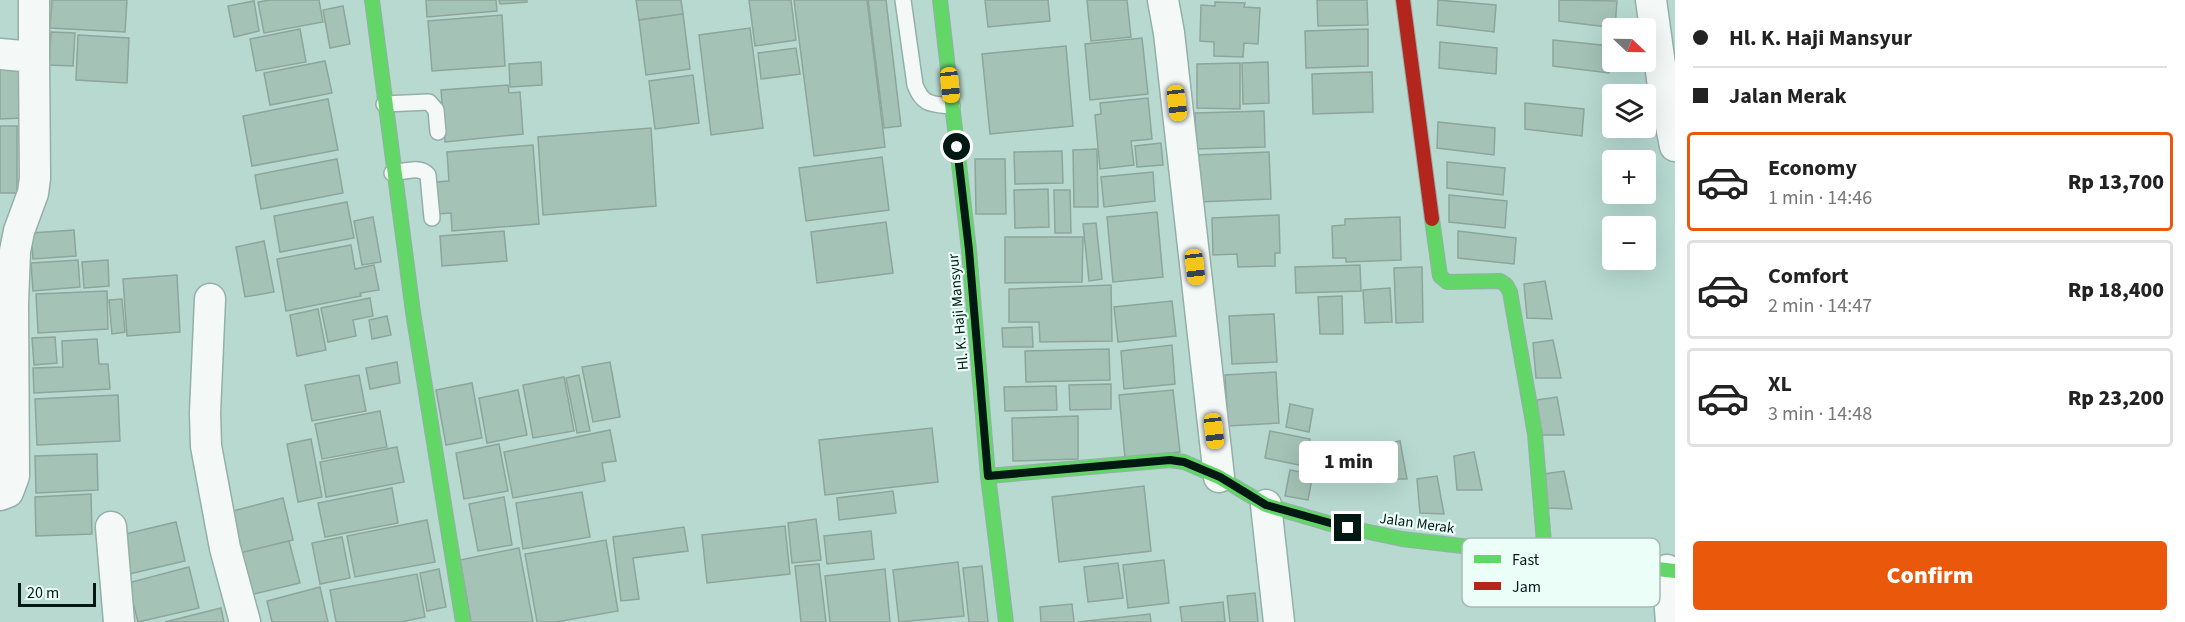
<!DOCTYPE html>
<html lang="en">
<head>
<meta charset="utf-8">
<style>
	body { margin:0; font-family:"Source Sans 3",sans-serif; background:#f2f2f2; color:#222; height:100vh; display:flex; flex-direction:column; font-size:22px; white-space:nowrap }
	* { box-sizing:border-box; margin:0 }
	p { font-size:20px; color:#767676 }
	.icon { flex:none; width:33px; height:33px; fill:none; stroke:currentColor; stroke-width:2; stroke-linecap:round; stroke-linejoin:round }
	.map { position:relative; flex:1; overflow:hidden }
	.drawer { display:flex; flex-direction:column; background:#fff; width:510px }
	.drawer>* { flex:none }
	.top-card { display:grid; align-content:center; height:132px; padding:0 18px; background:#fff }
	.needle { width:39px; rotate:112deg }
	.fabs { position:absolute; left:1602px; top:18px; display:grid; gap:12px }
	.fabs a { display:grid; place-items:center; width:54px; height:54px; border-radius:6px; background:#fff; box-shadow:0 6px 24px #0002; font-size:30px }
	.scale { position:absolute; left:18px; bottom:15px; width:78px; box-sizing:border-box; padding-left:6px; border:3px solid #021913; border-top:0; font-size:16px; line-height:21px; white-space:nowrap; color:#021913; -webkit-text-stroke:4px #ecfef8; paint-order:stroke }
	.end { position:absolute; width:27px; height:27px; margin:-14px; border:8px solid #021913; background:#fff; box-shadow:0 0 0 3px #fff }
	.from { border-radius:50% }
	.bubble { position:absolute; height:42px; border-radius:6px; background:#fff; box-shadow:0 6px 24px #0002; font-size:20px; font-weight:800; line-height:42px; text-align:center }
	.car { position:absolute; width:18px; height:36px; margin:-18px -9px; border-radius:8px; box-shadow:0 0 4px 2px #0007; background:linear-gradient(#f5c518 24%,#345 0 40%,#f5c518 0 76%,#345 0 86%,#f5c518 0) }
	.top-card b { display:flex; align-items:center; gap:21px; height:57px; font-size:22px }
	.top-card b+b { border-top:2px solid #e0e0e0 }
	.top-card i { width:15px; height:15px; background:#222 }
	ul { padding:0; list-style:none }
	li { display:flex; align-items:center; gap:18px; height:99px; margin:0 12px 9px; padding:0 6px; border:3px solid #e0e0e0; border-radius:6px }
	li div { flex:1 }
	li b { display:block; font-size:22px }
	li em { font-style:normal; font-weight:800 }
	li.current { border-color:#ea580c }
	li>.icon { width:54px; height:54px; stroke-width:1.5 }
	.primary-button { display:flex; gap:12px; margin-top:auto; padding:12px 18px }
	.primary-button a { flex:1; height:69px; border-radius:6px; background:#ea580c; color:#fff; font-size:24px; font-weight:800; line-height:69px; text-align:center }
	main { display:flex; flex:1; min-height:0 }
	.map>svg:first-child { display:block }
</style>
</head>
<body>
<main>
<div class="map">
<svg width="1675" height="622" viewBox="0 0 1675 622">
	<rect width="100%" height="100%" fill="#b7d9d0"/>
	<!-- building -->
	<g fill="#a4c2b5" stroke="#8ea59c" stroke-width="1.5">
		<polygon points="52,0 127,0 125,32 50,28"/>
		<polygon points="270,0 319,0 323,22 264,33 258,2"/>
		<polygon points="426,0 496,0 497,11 427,17"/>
		<polygon points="499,0 527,0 527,2 500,4"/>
		<polygon points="636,0 681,0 683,14 639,20"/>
		<polygon points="749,0 791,0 796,40 755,46"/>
		<polygon points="794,0 867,0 885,147 814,156"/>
		<polygon points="868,0 886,0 901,126 884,128"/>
		<polygon points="985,0 1048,0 1050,21 988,27"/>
		<polygon points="1087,0 1127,0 1131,37 1091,41"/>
		<polygon points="1317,0 1367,0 1368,25 1318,26"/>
		<polygon points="1438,0 1496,5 1494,32 1437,25"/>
		<polygon points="1559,0 1617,1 1615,28 1559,21"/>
		<polygon points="254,1 259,31 234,37 228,6"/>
		<polygon points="1215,2 1245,3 1244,7 1260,8 1258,44 1244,43 1243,57 1214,56 1214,42 1200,41 1201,5 1215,6"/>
		<polygon points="343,6 350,44 330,48 323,10"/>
		<polygon points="683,14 690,69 646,75 639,20"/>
		<polygon points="502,15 505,66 432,71 428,21"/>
		<polygon points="750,28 763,128 711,135 699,35"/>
		<polygon points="300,29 306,62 256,71 250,39"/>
		<polygon points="1368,29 1368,66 1306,68 1305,31"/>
		<polygon points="51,32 75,33 73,66 49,65"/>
		<polygon points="78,35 129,38 127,83 76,80"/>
		<polygon points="1142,38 1148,94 1090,100 1085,44"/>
		<polygon points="1553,40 1611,46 1609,73 1553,66"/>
		<polygon points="1440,42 1497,48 1496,74 1439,68"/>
		<polygon points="1066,46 1073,126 990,134 982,54"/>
		<polygon points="796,48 800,74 761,79 758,53"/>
		<polygon points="325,61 332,93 270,105 264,73"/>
		<polygon points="541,62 542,85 510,87 509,64"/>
		<polygon points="1268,62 1269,103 1243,104 1242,63"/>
		<polygon points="1240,63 1240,109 1197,108 1197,64"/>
		<polygon points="22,65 22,118 0,119 0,66"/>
		<polygon points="1372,72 1373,112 1313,114 1312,74"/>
		<polygon points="693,75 699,123 655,129 649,81"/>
		<polygon points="508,85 509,93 520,92 523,134 445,142 441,90"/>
		<polygon points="1148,98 1152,139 1131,141 1134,165 1100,169 1095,115 1101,114 1100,103"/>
		<polygon points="328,99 338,150 252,166 243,116"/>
		<polygon points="1525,103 1584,109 1582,136 1525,129"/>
		<polygon points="1264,111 1265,147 1196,149 1195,113"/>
		<polygon points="1438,122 1495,128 1494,155 1437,148"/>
		<rect x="0" y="126" width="17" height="67"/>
		<polygon points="651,128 656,206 543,215 538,137"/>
		<polygon points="1161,143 1163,165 1137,167 1135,146"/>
		<polygon points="533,145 539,224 452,231 451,213 438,214 436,182 449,181 447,152"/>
		<polygon points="1097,149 1098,207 1074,207 1073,150"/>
		<polygon points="1062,151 1063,183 1015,184 1014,152"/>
		<polygon points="1269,152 1271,199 1198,202 1196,155"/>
		<polygon points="882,157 889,210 806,221 799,168"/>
		<polygon points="337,159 343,193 261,209 255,175"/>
		<polygon points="975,159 1005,159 1006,214 976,214"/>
		<polygon points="1447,162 1505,168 1503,195 1447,188"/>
		<polygon points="1153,172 1155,201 1104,207 1101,177"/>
		<polygon points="1048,189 1049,227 1015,228 1014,190"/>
		<polygon points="1054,190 1070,190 1071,233 1055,233"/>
		<polygon points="1449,195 1507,201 1505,228 1449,222"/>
		<polygon points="347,202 354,238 280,252 274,216"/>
		<polygon points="1157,212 1163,277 1113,282 1107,217"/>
		<polygon points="1279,215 1280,253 1275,253 1275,266 1238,267 1237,254 1213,255 1212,218"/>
		<polygon points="373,217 381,262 362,265 354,221"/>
		<polygon points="1400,217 1401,260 1346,262 1346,258 1333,258 1332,226 1345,225 1345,219"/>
		<polygon points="886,222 893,273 817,283 811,232"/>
		<polygon points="1096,223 1102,279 1089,281 1083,224"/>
		<polygon points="74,230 76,256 33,259 31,233"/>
		<polygon points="504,231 507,261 442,266 440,236"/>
		<polygon points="1458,231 1516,238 1514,264 1458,258"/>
		<polygon points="1005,237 1083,237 1082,282 1005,283"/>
		<polygon points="264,241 274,292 245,297 236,247"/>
		<polygon points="351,245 355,269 374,265 379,290 360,293 361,296 286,311 277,259"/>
		<polygon points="78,260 80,287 33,291 31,263"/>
		<polygon points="108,260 109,286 84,288 82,262"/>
		<polygon points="1360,265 1361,291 1296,293 1295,267"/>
		<polygon points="1422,267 1423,322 1396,323 1394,268"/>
		<polygon points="177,275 180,332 127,336 123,279"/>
		<polygon points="1545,281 1552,319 1527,318 1524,284"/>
		<polygon points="1111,285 1112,341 1040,342 1039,322 1009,322 1009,289"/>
		<polygon points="1390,288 1392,322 1365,323 1363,290"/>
		<polygon points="107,291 108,329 38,333 36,294"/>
		<polygon points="1342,296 1343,334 1320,334 1318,297"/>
		<polygon points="370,298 373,316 353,320 356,336 328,342 321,308"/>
		<polygon points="122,299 125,332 112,334 109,300"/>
		<polygon points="1172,301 1176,336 1118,342 1114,307"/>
		<polygon points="318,309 326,350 297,356 290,315"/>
		<polygon points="1274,314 1277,362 1232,364 1229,316"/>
		<polygon points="387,316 391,335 372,339 369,320"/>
		<polygon points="1032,327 1033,347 1003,347 1002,328"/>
		<polygon points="55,337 57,363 34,365 32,338"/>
		<polygon points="97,339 99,364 108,364 110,389 34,393 33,368 63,367 62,341"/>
		<polygon points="1553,340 1561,378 1536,378 1533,343"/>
		<polygon points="1172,345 1175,384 1124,389 1121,351"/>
		<polygon points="1109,349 1110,380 1026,382 1025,351"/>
		<polygon points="397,362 400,383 370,389 366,368"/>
		<polygon points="610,362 620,417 593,422 582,367"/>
		<polygon points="1276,372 1279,423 1228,426 1225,375"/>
		<polygon points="359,375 366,411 312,421 305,385"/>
		<polygon points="579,375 590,431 577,433 566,378"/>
		<polygon points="564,377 574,431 533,438 523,385"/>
		<polygon points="472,383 482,438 446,445 436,390"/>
		<polygon points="1111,384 1111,409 1070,410 1069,385"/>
		<polygon points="1056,386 1057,410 1005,411 1004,387"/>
		<polygon points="518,390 527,435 487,443 479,398"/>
		<polygon points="1173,390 1180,452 1125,458 1119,395"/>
		<polygon points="118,395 120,441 37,445 35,399"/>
		<polygon points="1557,397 1564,435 1540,435 1537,400"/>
		<polygon points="1290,404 1313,409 1309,432 1286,427"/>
		<polygon points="380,411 387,447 322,459 315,424"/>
		<polygon points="1078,416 1078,459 1013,461 1012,418"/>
		<polygon points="932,428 938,482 825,495 819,440"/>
		<polygon points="610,430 616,461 602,463 605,481 513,498 504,452"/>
		<polygon points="1270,431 1310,439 1304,466 1265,458"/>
		<polygon points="311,439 322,497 298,502 287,444"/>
		<polygon points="1400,441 1407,479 1382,479 1379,445"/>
		<polygon points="499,444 508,491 464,499 456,453"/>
		<polygon points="397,447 404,482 326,497 320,462"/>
		<polygon points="1474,452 1482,490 1457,490 1454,456"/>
		<polygon points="97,454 98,490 36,493 35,456"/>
		<polygon points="1290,470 1313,474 1308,500 1285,496"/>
		<polygon points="1564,471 1572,509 1547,508 1544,474"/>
		<polygon points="1437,476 1444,514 1420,513 1417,479"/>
		<polygon points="1144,486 1151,551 1059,562 1052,497"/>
		<polygon points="392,488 398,523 325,537 318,503"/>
		<polygon points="893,491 896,513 839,520 837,498"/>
		<polygon points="582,492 590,537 523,549 516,503"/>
		<polygon points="91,494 92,534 36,536 35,497"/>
		<polygon points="504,497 512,545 478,551 469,504"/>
		<polygon points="283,498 293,540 235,555 225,513"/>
		<polygon points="816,519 821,560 792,563 788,523"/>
		<polygon points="427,520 435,562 355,577 347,536"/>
		<polygon points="176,522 185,561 129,574 121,535"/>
		<polygon points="785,526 790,574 707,583 702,535"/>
		<polygon points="684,527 688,551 633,558 639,599 621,601 613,537"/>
		<polygon points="871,531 874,559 827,564 824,536"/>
		<polygon points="342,537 350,578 320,584 312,543"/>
		<polygon points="606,540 618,611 556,622 537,622 525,554"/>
		<polygon points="289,541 300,583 250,595 240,553"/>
		<polygon points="519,548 533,622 471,622 460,560"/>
		<polygon points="1164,560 1169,603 1128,608 1123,565"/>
		<polygon points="958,562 964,616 899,622 893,570"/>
		<polygon points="1118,563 1123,598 1088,602 1084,567"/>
		<polygon points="819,564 826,622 801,622 795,566"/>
		<polygon points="982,566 988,622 969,622 963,568"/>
		<polygon points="189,567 199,608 138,622 128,583"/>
		<polygon points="439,569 446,607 427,611 420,573"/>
		<polygon points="885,569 890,622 830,622 825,576"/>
		<polygon points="417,574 425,617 401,622 336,622 330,590"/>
		<polygon points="320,587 328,622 272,622 267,601"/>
		<polygon points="1255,593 1258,622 1230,622 1227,596"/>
		<polygon points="1223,602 1225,622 1182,622 1180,607"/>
		<polygon points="1072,604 1074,622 1041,622 1040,607"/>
		<polygon points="221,608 224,622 165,622"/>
		<polygon points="1150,614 1151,622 1078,622"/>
	</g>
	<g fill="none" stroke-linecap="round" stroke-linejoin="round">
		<!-- lane casing -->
		<g stroke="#94afa8" stroke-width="18">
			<g id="lane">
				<path d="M903,0l12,85c8,21 17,19 37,21"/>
				<polyline points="384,104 429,102 436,110 438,132"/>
				<path d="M392,173c12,-1 28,-8 36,2l4,43"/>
			</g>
		</g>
		<!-- street casing -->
		<g stroke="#94afa8" stroke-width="33">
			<g id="street">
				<polyline points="34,0 34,57"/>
				<polyline points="1163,0 1169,33 1219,477"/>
				<polyline points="1651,0 1663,86 1675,146"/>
				<polyline points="0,54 34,57 35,178 33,193 19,231 15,251 13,304 14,476 8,492 0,495"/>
				<polyline points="210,299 205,413 206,446 225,548 245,622"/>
				<polyline points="1266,505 1279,622"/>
				<polyline points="111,527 119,622"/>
				<polyline points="1667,570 1671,622"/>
			</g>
		</g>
		<!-- fast casing -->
		<g stroke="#94afa8" stroke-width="16">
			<g id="fast">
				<polyline points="372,0 413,312 463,622"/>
				<polyline points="940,0 969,250 988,476 1006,622"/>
				<polyline points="1432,219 1440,276 1447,282 1500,281 1506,285 1510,292 1535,434 1545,555"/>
				<polyline points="988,476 1170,460 1184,462 1219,477 1266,505 1331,524 1402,539 1675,571"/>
			</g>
		</g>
		<!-- jam casing -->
		<g stroke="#94afa8" stroke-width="16">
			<polyline id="jam" points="1403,0 1432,219"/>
		</g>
		<!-- path -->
		<polyline stroke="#c8d3d0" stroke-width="4" stroke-dasharray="4.5 4.5" stroke-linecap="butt" points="1629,595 1633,616"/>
		<!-- lane -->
		<use href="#lane" stroke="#f4f9f8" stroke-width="15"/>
		<!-- street -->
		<use href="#street" stroke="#f4f9f8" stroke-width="30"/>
		<!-- fast -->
		<use href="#fast" stroke="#63d668" stroke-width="14"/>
		<!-- jam -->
		<use href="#jam" stroke="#b3261e" stroke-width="14"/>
	</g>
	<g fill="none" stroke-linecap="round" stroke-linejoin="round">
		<!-- route -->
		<polyline stroke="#021913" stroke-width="8" points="957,147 969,250 988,476 1170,460 1184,462 1220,477 1266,505 1348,528"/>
	</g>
	<g text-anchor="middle" stroke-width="4.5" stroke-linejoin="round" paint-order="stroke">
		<!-- street labels -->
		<g font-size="15" fill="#021913" stroke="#ecfef8">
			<text transform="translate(958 312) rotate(-95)" y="5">Hl. K. Haji Mansyur</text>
			<text transform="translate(1417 523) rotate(8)" y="5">Jalan Merak</text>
		</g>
	</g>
	<!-- legend -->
	<rect x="1462" y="538" width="198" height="69" rx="9" fill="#ecfef8" stroke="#a6b9b3" stroke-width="1.5"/>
	<rect x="1474" y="555" width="27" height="8" fill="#63d668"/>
	<rect x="1474" y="582" width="27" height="8" fill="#b3261e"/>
	<g font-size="16" fill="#021913">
		<text x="1512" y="565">Fast</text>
		<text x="1512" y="592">Jam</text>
	</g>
</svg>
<div class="fabs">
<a><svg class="needle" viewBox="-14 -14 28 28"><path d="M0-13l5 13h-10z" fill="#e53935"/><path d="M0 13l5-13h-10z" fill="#767676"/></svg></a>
<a><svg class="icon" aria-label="layers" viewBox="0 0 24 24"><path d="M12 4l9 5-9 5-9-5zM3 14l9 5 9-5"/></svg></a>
<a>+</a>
<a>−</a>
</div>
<div class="scale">20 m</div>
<i class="end from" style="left:957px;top:147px"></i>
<i class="end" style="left:1348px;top:528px"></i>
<div class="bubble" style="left:1299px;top:441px;width:99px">1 min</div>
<i class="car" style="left:950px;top:85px;rotate:174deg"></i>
<i class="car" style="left:1177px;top:103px;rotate:173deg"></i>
<i class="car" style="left:1195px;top:267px;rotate:173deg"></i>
<i class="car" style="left:1214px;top:431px;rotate:173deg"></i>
</div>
<section class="drawer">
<div class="top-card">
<b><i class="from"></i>Hl. K. Haji Mansyur</b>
<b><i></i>Jalan Merak</b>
</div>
<ul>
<li class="current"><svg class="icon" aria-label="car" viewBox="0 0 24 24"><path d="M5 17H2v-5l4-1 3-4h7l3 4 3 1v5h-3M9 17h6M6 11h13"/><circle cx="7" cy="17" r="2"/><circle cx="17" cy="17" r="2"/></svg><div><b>Economy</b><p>1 min · 14:46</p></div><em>Rp 13,700</em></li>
<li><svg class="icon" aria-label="car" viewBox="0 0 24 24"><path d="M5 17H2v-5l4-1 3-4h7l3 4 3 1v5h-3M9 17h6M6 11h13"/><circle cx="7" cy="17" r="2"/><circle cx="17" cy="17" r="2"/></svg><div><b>Comfort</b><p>2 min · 14:47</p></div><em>Rp 18,400</em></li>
<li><svg class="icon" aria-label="car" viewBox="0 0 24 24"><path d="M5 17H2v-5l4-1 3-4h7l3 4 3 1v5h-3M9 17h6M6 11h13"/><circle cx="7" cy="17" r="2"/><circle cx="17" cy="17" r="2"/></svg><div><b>XL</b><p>3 min · 14:48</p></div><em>Rp 23,200</em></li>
</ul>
<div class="primary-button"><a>Confirm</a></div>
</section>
</main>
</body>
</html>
